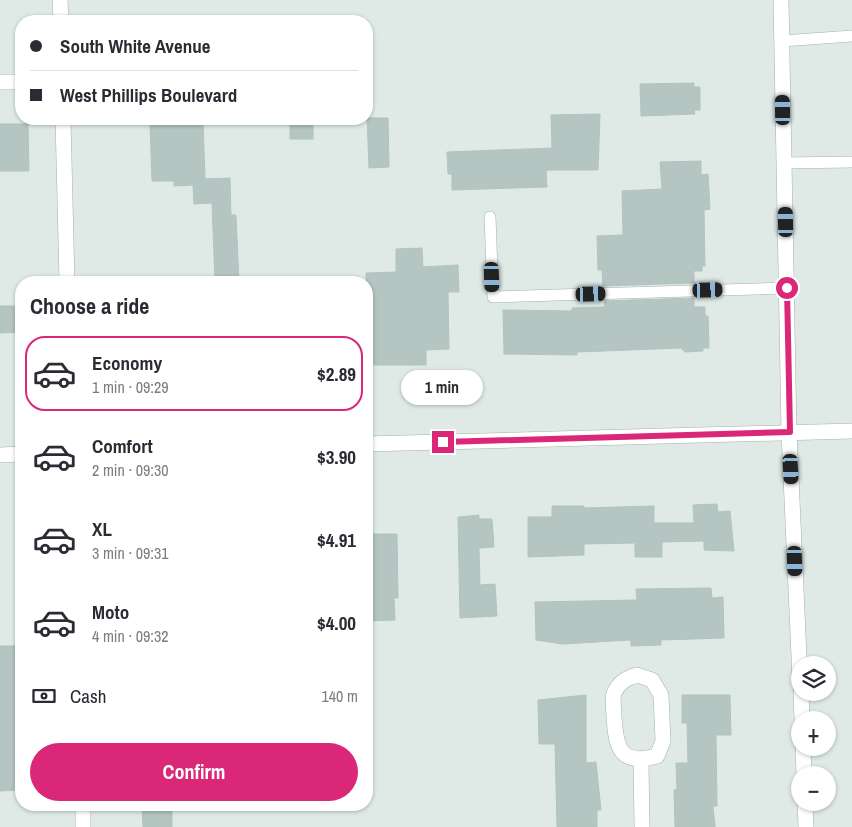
<!DOCTYPE html>
<html lang="en">
<head>
<meta charset="utf-8">
<style>
	body { margin:0; font-family:"Archivo Narrow",sans-serif; background:#f2f2f3; color:#2b2b33; height:100vh; display:flex; flex-direction:column; font-size:19px; white-space:nowrap }
	* { box-sizing:border-box; margin:0 }
	p { font-size:16px; color:#7c7c81 }
	.icon { flex:none; width:28px; height:28px; fill:none; stroke:currentColor; stroke-width:2; stroke-linecap:round; stroke-linejoin:round }
	.map { position:relative; flex:1; overflow:hidden }
	.sheet { position:absolute; left:15px; top:276px; width:358px; height:535px; display:flex; flex-direction:column; background:#fff; border-radius:20px; box-shadow:0 1px 4px #0004 }
	.sheet>* { flex:none }
	.top-card { position:absolute; left:15px; top:15px; width:358px; height:110px; border-radius:20px; box-shadow:0 1px 4px #0004; display:grid; align-content:center; height:110px; padding:0 15px; background:#fff }
	.tools { position:absolute; left:791px; top:656px; display:grid; gap:10px }
	.tools a { display:grid; place-items:center; width:45px; height:45px; border-radius:50%; background:#fff; box-shadow:0 1px 4px #0004; font-size:25px }
	.end { position:absolute; width:22px; height:22px; margin:-11px; border:6px solid #db2777; background:#fff; box-shadow:0 0 0 2px #fff }
	.from { border-radius:50% }
	.bubble { position:absolute; height:35px; border-radius:18px; background:#fff; box-shadow:0 1px 4px #0004; font-size:16px; font-weight:800; line-height:35px; text-align:center }
	.car { position:absolute; width:15px; height:30px; margin:-15px -8px; border-radius:6px; box-shadow:0 0 4px 1px #0007; background:linear-gradient(#222 24%,#8ab4d8 0 40%,#222 0 76%,#8ab4d8 0 86%,#222 0) }
	.top-card b { display:flex; align-items:center; gap:18px; height:48px; font-size:19px }
	.top-card b+b { border-top:1px solid #e1e1e2 }
	.top-card i { width:12px; height:12px; background:#2b2b33 }
	ul { padding:0; list-style:none }
	li { display:flex; align-items:center; gap:15px; height:75px; margin:0 10px 8px; padding:0 5px; border:2px solid transparent; border-radius:20px }
	li div { flex:1 }
	li b { display:block; font-size:19px }
	li em { font-style:normal; font-weight:800 }
	li.current { border-color:#db2777 }
	li>.icon { width:45px; height:45px; stroke-width:1.5 }
	h2 { padding:0 15px; font-size:22px; line-height:60px }
	.pay { display:flex; align-items:center; gap:12px; height:55px; padding:0 15px; font-size:19px }
	.pay p { margin-inline-start:auto }
	.primary-button { display:flex; gap:10px; margin-top:auto; padding:10px 15px }
	.primary-button a { flex:1; height:58px; border-radius:30px; background:#db2777; color:#fff; font-size:20px; font-weight:800; line-height:58px; text-align:center }
	.map>svg:first-child { display:block }
</style>
</head>
<body>
<div class="map">
<svg width="852" height="827" viewBox="0 0 852 827">
	<rect width="100%" height="100%" fill="#dfeae7"/>
	<!-- building -->
	<g fill="#b5c5c1" stroke="#b2c4bf">
		<polygon points="694,83 694,87 700,87 700,110 694,110 695,114 641,116 640,84"/>
		<polygon points="600,114 598,170 549,170 546,171 547,187 452,190 452,174 448,174 447,152 552,148 551,115"/>
		<polygon points="367,118 388,118 389,167 369,168"/>
		<rect x="290" y="119" width="23" height="20"/>
		<polygon points="203,122 205,179 230,178 231,215 236,215 239,282 215,282 212,203 194,204 193,185 174,186 174,181 152,181 150,124"/>
		<polygon points="0,124 28,124 29,171 0,171"/>
		<polygon points="701,161 701,175 708,174 710,209 704,210 705,266 702,266 702,271 694,271 694,283 603,286 602,270 598,270 597,236 623,235 622,191 662,189 660,162"/>
		<polygon points="422,248 423,267 458,265 459,292 448,292 449,349 426,350 426,365 366,365 366,273 396,272 396,249"/>
		<polygon points="694,298 694,307 705,307 705,316 708,316 709,348 703,348 703,351 685,352 681,348 577,352 577,355 504,354 503,310 572,311 572,308 605,307 604,301"/>
		<polygon points="0,306 21,306 21,332 0,333"/>
		<polygon points="717,504 718,512 730,511 734,551 704,550 704,541 662,542 662,557 635,557 635,543 584,544 584,555 528,557 528,517 552,517 552,506 584,506 584,508 654,506 654,523 694,523 693,505"/>
		<polygon points="479,515 479,519 492,519 494,547 479,548 480,585 495,584 497,616 460,618 458,517"/>
		<polygon points="367,534 397,534 398,598 394,598 395,620 366,621"/>
		<polygon points="711,588 712,598 723,597 724,638 661,640 661,645 631,646 631,640 562,644 536,640 535,602 637,600 636,589"/>
		<polygon points="0,646 18,646 21,790 0,791"/>
		<polygon points="586,695 586,763 596,762 601,810 597,810 597,827 557,827 555,744 539,744 538,700"/>
		<polygon points="682,695 730,695 731,735 716,735 717,806 713,806 715,827 675,827 674,790 677,789 676,763 688,763 687,723 682,723"/>
		<polygon points="142,805 172,805 172,827 143,827"/>
	</g>
	<g fill="none" stroke-linecap="round" stroke-linejoin="round">
		<!-- service casing -->
		<g stroke="#a2b2af" stroke-width="12">
			<g id="service">
				<polyline points="782,41 852,36"/>
				<polyline points="785,163 852,162"/>
				<polyline points="490,217 493,297 787,288"/>
			</g>
		</g>
		<!-- minor casing -->
		<g stroke="#a2b2af" stroke-width="16">
			<g id="minor">
				<polyline points="60,0 61,21"/>
				<polyline points="0,82 21,82"/>
				<polyline points="63,119 67,282"/>
				<path d="M637,675l15,5 9,15 2,46 -6,15c-37,10 -41,-8 -43,-39 0,-7 -2,-18 0,-24 5,-11 13,-15 23,-18z"/>
				<polyline points="641,760 642,827"/>
				<polyline points="83,805 83,827"/>
			</g>
		</g>
		<!-- tertiary casing -->
		<g stroke="#a2b2af" stroke-width="16">
			<g id="tertiary">
				<polyline points="781,0 789,432 800,679"/>
				<polyline points="366,444 852,431"/>
				<polyline points="0,455 21,454"/>
				<polyline points="801,692 802,720"/>
				<polyline points="803,748 804,775"/>
				<polyline points="805,802 806,827"/>
			</g>
		</g>
		<!-- service -->
		<use href="#service" stroke="#fff" stroke-width="11"/>
		<!-- minor -->
		<use href="#minor" stroke="#fff" stroke-width="15"/>
		<!-- tertiary -->
		<use href="#tertiary" stroke="#fff" stroke-width="15"/>
	</g>
	<g fill="none" stroke-linecap="round" stroke-linejoin="round">
		<!-- route -->
		<polyline stroke="#db2777" stroke-width="6" points="443,442 790,432 787,288"/>
	</g>
</svg>
<div class="tools">
<a><svg class="icon" aria-label="layers" viewBox="0 0 24 24"><path d="M12 4l9 5-9 5-9-5zM3 14l9 5 9-5"/></svg></a>
<a>+</a>
<a>−</a>
</div>
<i class="end from" style="left:787px;top:288px"></i>
<i class="end" style="left:443px;top:442px"></i>
<div class="bubble" style="left:401px;top:370px;width:82px">1 min</div>
<i class="car" style="left:783px;top:110px;rotate:359deg"></i>
<i class="car" style="left:786px;top:222px;rotate:359deg"></i>
<i class="car" style="left:492px;top:277px;rotate:178deg"></i>
<i class="car" style="left:708px;top:290px;rotate:88deg"></i>
<i class="car" style="left:591px;top:294px;rotate:88deg"></i>
<i class="car" style="left:791px;top:469px;rotate:177deg"></i>
<i class="car" style="left:795px;top:561px;rotate:178deg"></i>
<div class="top-card">
<b><i class="from"></i>South White Avenue</b>
<b><i></i>West Phillips Boulevard</b>
</div>
<section class="sheet">
<h2>Choose a ride</h2>
<ul>
<li class="current"><svg class="icon" aria-label="car" viewBox="0 0 24 24"><path d="M5 17H2v-5l4-1 3-4h7l3 4 3 1v5h-3M9 17h6M6 11h13"/><circle cx="7" cy="17" r="2"/><circle cx="17" cy="17" r="2"/></svg><div><b>Economy</b><p>1 min · 09:29</p></div><em>$2.89</em></li>
<li><svg class="icon" aria-label="car" viewBox="0 0 24 24"><path d="M5 17H2v-5l4-1 3-4h7l3 4 3 1v5h-3M9 17h6M6 11h13"/><circle cx="7" cy="17" r="2"/><circle cx="17" cy="17" r="2"/></svg><div><b>Comfort</b><p>2 min · 09:30</p></div><em>$3.90</em></li>
<li><svg class="icon" aria-label="car" viewBox="0 0 24 24"><path d="M5 17H2v-5l4-1 3-4h7l3 4 3 1v5h-3M9 17h6M6 11h13"/><circle cx="7" cy="17" r="2"/><circle cx="17" cy="17" r="2"/></svg><div><b>XL</b><p>3 min · 09:31</p></div><em>$4.91</em></li>
<li><svg class="icon" aria-label="car" viewBox="0 0 24 24"><path d="M5 17H2v-5l4-1 3-4h7l3 4 3 1v5h-3M9 17h6M6 11h13"/><circle cx="7" cy="17" r="2"/><circle cx="17" cy="17" r="2"/></svg><div><b>Moto</b><p>4 min · 09:32</p></div><em>$4.00</em></li>
</ul>
<div class="pay"><svg class="icon" aria-label="cash" viewBox="0 0 24 24"><path d="M3 7h18v10H3z"/><circle cx="12" cy="12" r="2"/></svg>Cash<p>140 m</p></div>
<div class="primary-button"><a>Confirm</a></div>
</section>
</div>
</body>
</html>
